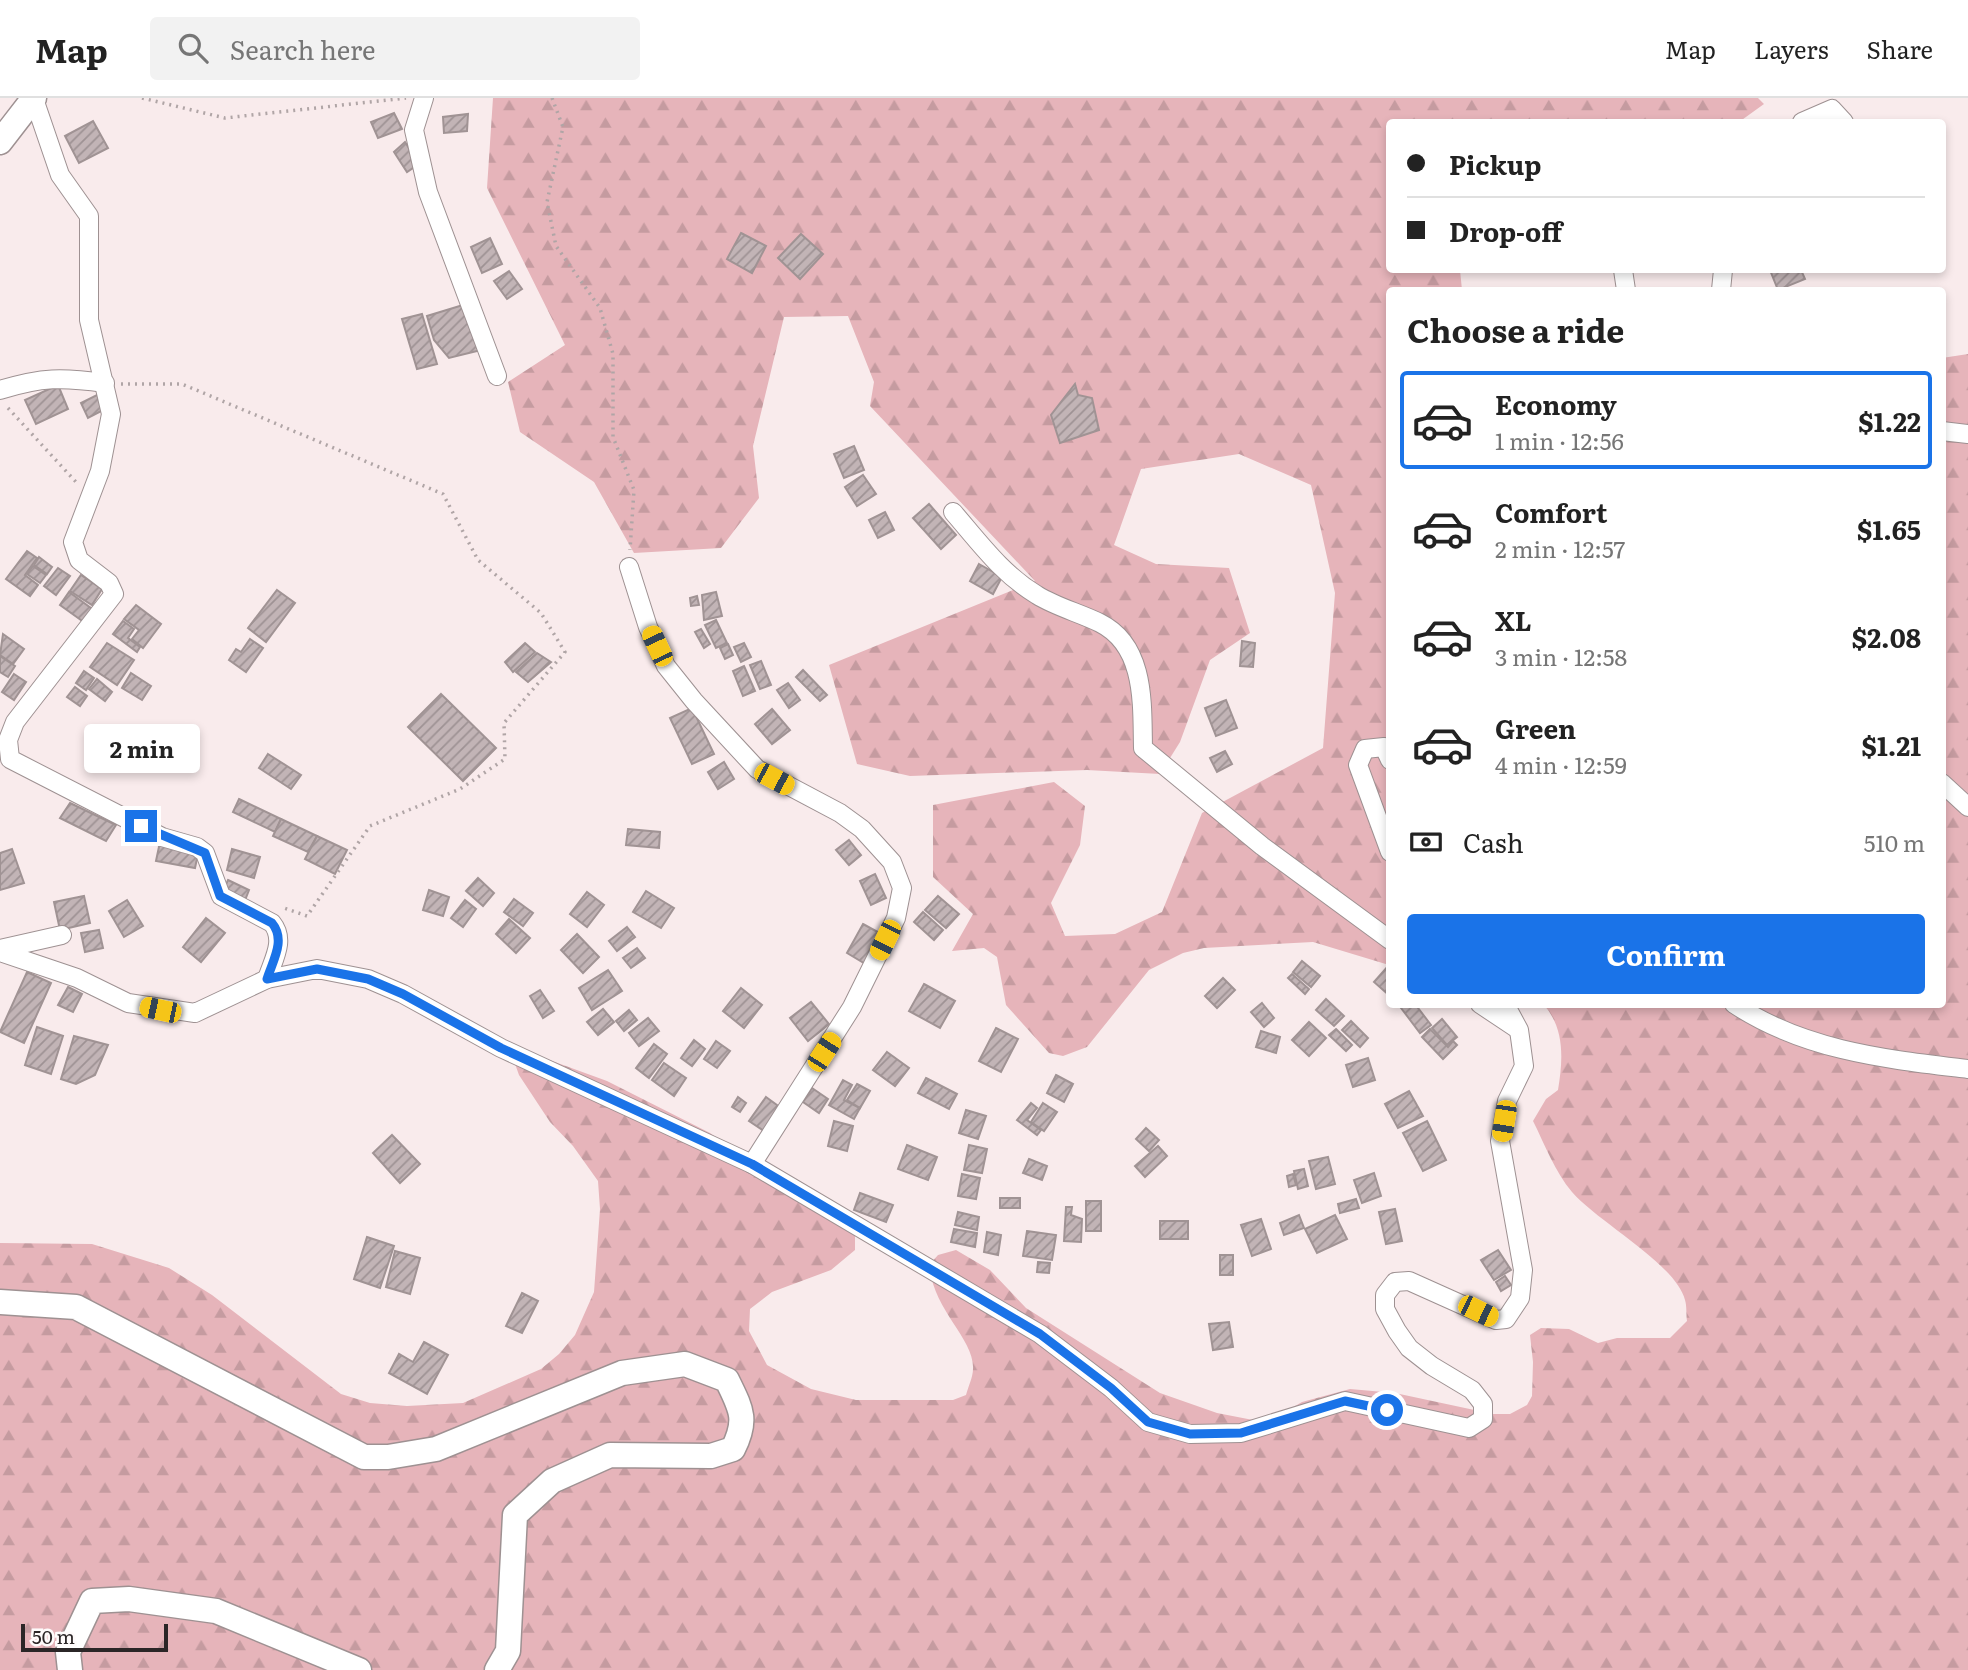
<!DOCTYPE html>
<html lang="en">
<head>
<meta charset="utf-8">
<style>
	body { margin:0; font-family:Literata,serif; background:#f2f2f2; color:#222; height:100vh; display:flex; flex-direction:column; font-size:26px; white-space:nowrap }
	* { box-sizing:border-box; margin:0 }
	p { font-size:23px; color:#767676 }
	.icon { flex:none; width:38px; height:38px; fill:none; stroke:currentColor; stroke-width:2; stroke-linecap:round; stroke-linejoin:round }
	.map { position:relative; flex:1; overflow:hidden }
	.panel { position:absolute; left:1386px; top:189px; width:560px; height:721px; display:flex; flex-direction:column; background:#fff; border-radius:7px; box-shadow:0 4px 10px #0003 }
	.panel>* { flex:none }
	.guide { position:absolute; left:1386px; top:21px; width:560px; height:154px; border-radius:7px; box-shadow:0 4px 10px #0003; display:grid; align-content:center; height:154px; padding:0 21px; background:#fff }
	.scale { position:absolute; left:21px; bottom:18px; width:147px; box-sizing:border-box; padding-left:7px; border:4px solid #2b2627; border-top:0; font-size:19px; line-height:24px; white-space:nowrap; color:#2b2627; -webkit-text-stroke:5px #fefbfb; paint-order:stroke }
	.end { position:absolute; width:32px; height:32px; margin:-16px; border:9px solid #1a73e8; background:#fff; box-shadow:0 0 0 4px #fff }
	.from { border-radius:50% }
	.bubble { position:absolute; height:49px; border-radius:7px; background:#fff; box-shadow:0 4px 10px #0003; font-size:23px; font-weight:700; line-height:49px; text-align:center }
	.car { position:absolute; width:21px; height:42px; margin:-21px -10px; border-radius:9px; box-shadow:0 0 5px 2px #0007; background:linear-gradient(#f5c518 24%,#345 0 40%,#f5c518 0 76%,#345 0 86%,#f5c518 0) }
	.guide b { display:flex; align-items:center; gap:24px; height:66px; font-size:26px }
	.guide b+b { border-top:2px solid #e0e0e0 }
	.guide i { width:18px; height:18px; background:#222 }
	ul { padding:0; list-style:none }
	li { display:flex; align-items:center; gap:21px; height:98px; margin:0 14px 10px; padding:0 7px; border:4px solid transparent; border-radius:7px }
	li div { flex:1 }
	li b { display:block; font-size:26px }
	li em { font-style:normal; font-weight:700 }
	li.on { border-color:#1a73e8 }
	li>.icon { width:63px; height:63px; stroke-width:1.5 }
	h2 { padding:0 21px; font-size:32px; line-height:84px }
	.pay { display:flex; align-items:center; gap:18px; height:77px; padding:0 21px; font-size:26px }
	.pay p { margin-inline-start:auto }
	.cta { display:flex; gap:14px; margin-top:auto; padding:14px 21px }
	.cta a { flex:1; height:80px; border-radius:7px; background:#1a73e8; color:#fff; font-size:28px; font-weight:700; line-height:80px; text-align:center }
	header { display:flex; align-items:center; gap:42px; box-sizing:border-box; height:98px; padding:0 35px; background:#fff; border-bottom:2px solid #e0e0e0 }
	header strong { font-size:33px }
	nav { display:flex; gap:38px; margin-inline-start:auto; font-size:24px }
	.search { width:490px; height:63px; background:#f2f2f2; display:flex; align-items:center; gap:18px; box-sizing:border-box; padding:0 24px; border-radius:7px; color:#767676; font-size:26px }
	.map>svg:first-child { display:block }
</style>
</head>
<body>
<header>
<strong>Map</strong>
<div class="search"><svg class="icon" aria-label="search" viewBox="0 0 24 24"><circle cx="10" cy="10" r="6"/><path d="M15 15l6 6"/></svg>Search here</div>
<nav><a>Map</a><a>Layers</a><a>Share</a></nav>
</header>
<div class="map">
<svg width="1968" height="1572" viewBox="0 0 1968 1572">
	<defs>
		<pattern id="forest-firs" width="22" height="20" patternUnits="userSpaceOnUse" patternTransform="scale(1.75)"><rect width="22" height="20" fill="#e6b4ba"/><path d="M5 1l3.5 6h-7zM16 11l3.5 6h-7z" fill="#c59ba0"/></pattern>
		<pattern id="building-hatch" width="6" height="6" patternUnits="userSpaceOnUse" patternTransform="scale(1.75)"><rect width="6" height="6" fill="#c2b4b6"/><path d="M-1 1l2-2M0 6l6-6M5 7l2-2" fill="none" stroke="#9e9294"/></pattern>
	</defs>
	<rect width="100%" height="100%" fill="#f9ebec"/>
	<!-- forest -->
	<g fill="url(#forest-firs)">
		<polygon points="493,0 1758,0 1764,6 1739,24 1390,24 1390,172 1460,172 1462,192 1390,192 1389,867 1313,844 1204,850 1183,855 1149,872 1087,949 1063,958 1049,955 1006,907 997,859 984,850 952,853 973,816 933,779 933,707 1054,684 1085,708 1080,747 1051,805 1065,838 1115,836 1162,814 1202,715 1323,650 1335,495 1311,387 1239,356 1141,371 1114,447 1156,466 1229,470 1250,535 1210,562 1180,644 1160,676 1087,672 910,678 857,666 829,567 1035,483 870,308 874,284 848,218 784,219 753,348 759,400 721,450 634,455 594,384 520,334 508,284 565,247 487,90"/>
		<path d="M1968,256v1316h-1968v-427l92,1 77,24 43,27 129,99 29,9 37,3 56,-3 78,-34 18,-15 16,-19 19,-43 6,-83 -2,-28 -25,-35 -23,-24 -31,-47 -5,-14 8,-11 85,31 103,52 32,23 96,48 17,22v24l-24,20 -59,22 -22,17 -1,22 18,34 44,24 45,11h97l13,-5c2,-8 7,-18 7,-26 2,-30 -43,-62 -43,-105l8,-9 18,-5 34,20 36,38 134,85 57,20 36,7h18l31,-18 48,-13 45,4 98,21h17l17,-9 5,-9 1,-34 -3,-27 11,-7 28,1 29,14 19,-5h53l17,-17c-1,-6 0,-15 -2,-21 -9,-36 -86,-77 -113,-108 -17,-20 -27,-47 -39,-71l13,-22 12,-9c5,-30 7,-61 -14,-85l398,-1v-646z"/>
	</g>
	<!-- building -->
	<g fill="url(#building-hatch)" stroke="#a09394" stroke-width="2">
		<polygon points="394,15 402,31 378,40 371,24"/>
		<polygon points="468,16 467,33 444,35 443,19"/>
		<polygon points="93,23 108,50 79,65 65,38"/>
		<polygon points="405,44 419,66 407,74 394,54"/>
		<polygon points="741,135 766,148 752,175 727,161"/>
		<polygon points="801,136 823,156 800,181 778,160"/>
		<polygon points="490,140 502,166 482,175 471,149"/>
		<polygon points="1770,172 1801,172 1805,181 1778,192"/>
		<polygon points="509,173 522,191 507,201 494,183"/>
		<polygon points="463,207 481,252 449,260 434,242 427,218"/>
		<polygon points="422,216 437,266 417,271 402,221"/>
		<polygon points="1075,286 1078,297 1092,300 1099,332 1060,345 1051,317"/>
		<polygon points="58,287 68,311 36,326 25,302"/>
		<polygon points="99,296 107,310 88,320 81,305"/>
		<polygon points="854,348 864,372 844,380 834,356"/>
		<polygon points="863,377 876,396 857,408 845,389"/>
		<polygon points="929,406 956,437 941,451 913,420"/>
		<polygon points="885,414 894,432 878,440 869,422"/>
		<polygon points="27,453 37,460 25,477 38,487 30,498 6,481"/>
		<polygon points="39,459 52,469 47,476 34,467"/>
		<polygon points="979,466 1002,479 993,496 970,483"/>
		<polygon points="33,468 46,477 40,485 27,476"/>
		<polygon points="58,470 70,478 56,497 44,488"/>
		<polygon points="81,477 102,491 92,507 70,493"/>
		<polygon points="277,492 295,505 266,544 248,530"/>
		<polygon points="69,494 95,513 85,525 60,507"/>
		<polygon points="716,494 722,518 704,522 702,497"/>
		<polygon points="697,498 699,507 691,508 690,500"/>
		<polygon points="136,507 161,526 143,550 132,541 139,532 124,521"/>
		<polygon points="716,522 727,545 716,550 705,527"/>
		<polygon points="123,523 134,531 128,540 140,549 137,554 113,536"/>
		<polygon points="701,531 710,546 704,550 695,534"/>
		<polygon points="3,536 24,551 13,566 0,557"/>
		<polygon points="250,541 263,550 246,574 229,562 236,551 241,554"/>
		<polygon points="1242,543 1255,545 1253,569 1240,568"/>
		<polygon points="107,545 134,562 117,587 90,569"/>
		<polygon points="525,545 535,554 513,574 505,564"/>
		<polygon points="744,545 751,559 741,564 734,549"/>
		<polygon points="728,546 733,557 725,561 720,550"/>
		<polygon points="537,555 551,564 528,584 516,574"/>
		<polygon points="0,558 15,568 8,579 0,574"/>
		<polygon points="761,563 771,587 760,591 750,567"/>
		<polygon points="744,568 755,593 743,598 733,573"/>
		<polygon points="803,572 827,597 820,603 796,579"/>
		<polygon points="84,573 94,580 86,592 76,585"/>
		<polygon points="131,575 151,588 142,602 122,590"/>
		<polygon points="14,576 26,584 14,602 2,594"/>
		<polygon points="97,581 112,594 105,603 89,591"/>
		<polygon points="788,585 800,602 789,610 777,592"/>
		<polygon points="75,589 87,598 80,608 67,599"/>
		<polygon points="441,596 496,650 463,683 408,629"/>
		<polygon points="1226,602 1237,630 1216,638 1205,610"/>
		<polygon points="692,610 714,656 692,666 670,620"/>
		<polygon points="772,611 790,632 772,646 755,626"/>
		<polygon points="1225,653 1232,666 1217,674 1210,660"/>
		<polygon points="268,656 301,677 291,691 259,670"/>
		<polygon points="724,664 734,681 718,691 708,674"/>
		<polygon points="239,701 281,721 275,734 233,714"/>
		<polygon points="70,705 116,727 106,743 60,720"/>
		<polygon points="281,721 317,738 308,754 273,738"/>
		<polygon points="628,731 660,734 659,750 626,747"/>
		<polygon points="317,738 347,752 335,776 305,761"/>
		<polygon points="849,742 861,757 849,767 836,752"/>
		<polygon points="160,744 199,751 195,770 156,763"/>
		<polygon points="12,751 24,785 0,792 0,755"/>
		<polygon points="232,751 260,759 254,780 227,772"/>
		<polygon points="875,776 886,800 871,807 860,783"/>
		<polygon points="478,780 494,795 483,808 466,793"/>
		<polygon points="228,782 249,792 244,805 222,795"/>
		<polygon points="429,792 449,799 443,818 423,812"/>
		<polygon points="646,793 674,810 661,830 633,814"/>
		<polygon points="587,794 604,807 587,829 570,816"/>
		<polygon points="84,798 90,825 60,832 54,804"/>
		<polygon points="938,798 959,816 946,830 925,812"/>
		<polygon points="514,801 533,815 523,828 504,814"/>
		<polygon points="127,802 143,828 124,839 109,813"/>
		<polygon points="465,802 476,811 463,829 451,820"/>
		<polygon points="923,814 943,832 934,842 914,824"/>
		<polygon points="206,820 225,835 201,864 183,849"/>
		<polygon points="509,821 530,840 516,855 496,836"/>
		<polygon points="863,826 885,838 869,868 847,855"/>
		<polygon points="627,829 635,839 617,853 609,843"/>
		<polygon points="99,832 103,850 85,854 81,835"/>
		<polygon points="577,836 599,859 583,875 561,852"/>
		<polygon points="637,850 645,860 631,870 623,860"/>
		<polygon points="1302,863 1320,878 1311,889 1293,874"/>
		<polygon points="1390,866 1390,898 1374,884"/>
		<polygon points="608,872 622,893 592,912 579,890"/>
		<polygon points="27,874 51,885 24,945 0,934"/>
		<polygon points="1292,876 1309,891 1305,896 1288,880"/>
		<polygon points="1223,880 1235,892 1217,910 1205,898"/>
		<polygon points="924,886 955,903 940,930 909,913"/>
		<polygon points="68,889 82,896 73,914 58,907"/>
		<polygon points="741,890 762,907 744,930 723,913"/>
		<polygon points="540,892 554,913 543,920 530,898"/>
		<polygon points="1326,901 1344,918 1334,928 1316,912"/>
		<polygon points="811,904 829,926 808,943 790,920"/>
		<polygon points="1262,905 1274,920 1264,929 1251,914"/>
		<polygon points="1398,906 1415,906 1431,927 1420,935"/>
		<polygon points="603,911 614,924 598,937 587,924"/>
		<polygon points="629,912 637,922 624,933 616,923"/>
		<polygon points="648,920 659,933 639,948 629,935"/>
		<polygon points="1442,921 1457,939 1447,947 1432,930"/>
		<polygon points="1351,923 1368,940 1360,949 1342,932"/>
		<polygon points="1309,924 1326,940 1309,958 1292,942"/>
		<polygon points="37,929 63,938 51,976 25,967"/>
		<polygon points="996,930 1018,941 1001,974 979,963"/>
		<polygon points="1336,931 1352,947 1346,953 1329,937"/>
		<polygon points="1430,931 1448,949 1453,943 1457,947 1443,961 1422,939"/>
		<polygon points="1261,933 1280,939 1276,955 1256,949"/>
		<polygon points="74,938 108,947 95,977 76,986 61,981"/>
		<polygon points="694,942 705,951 692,968 681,960"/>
		<polygon points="716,943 730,953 717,970 704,961"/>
		<polygon points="654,946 667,956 649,980 636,970"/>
		<polygon points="887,954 909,970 895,988 873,972"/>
		<polygon points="1368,960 1375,982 1353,989 1346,967"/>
		<polygon points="664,965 686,980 674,998 652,982"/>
		<polygon points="1056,977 1073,986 1064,1004 1047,995"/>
		<polygon points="926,980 957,996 949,1011 918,995"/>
		<polygon points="843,982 852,987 844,1002 860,1010 854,1021 829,1007"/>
		<polygon points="857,986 870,993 860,1010 847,1002"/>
		<polygon points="812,990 828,1001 819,1015 803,1004"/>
		<polygon points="1409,993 1423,1018 1398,1030 1385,1006"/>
		<polygon points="738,999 746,1005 740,1014 732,1009"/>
		<polygon points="766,999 781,1010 764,1033 749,1023"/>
		<polygon points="1031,1005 1037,1010 1027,1022 1041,1032 1037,1037 1017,1022"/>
		<polygon points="1043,1005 1057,1014 1044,1033 1031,1024"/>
		<polygon points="966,1012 986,1018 978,1041 959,1035"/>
		<polygon points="834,1023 853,1028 847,1053 828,1048"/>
		<polygon points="1427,1023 1446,1062 1423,1073 1403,1035"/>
		<polygon points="1146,1030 1159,1042 1149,1053 1136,1041"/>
		<polygon points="392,1037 420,1066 400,1085 373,1055"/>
		<polygon points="907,1047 937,1059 928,1082 898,1071"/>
		<polygon points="969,1047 987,1051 982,1075 964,1072"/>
		<polygon points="1158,1048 1167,1058 1145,1079 1135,1068"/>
		<polygon points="1328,1059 1335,1086 1316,1091 1309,1063"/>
		<polygon points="1029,1061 1047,1068 1042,1082 1023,1075"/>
		<polygon points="1304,1071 1308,1088 1298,1091 1294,1073"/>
		<polygon points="1374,1075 1381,1098 1362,1105 1354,1082"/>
		<polygon points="962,1076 980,1080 976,1101 958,1098"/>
		<polygon points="1293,1076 1296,1087 1289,1089 1287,1078"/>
		<polygon points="860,1095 893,1107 886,1124 854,1112"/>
		<rect x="1000" y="1100" width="20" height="10"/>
		<polygon points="1356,1101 1359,1110 1340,1115 1338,1106"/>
		<rect x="1086" y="1103" width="15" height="30"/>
		<polygon points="1066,1109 1072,1109 1071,1117 1082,1121 1081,1144 1064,1143"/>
		<polygon points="1395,1111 1402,1143 1386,1146 1379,1114"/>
		<polygon points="958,1114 979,1119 977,1132 955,1127"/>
		<polygon points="1299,1117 1304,1130 1284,1137 1280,1125"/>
		<polygon points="1335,1117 1347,1141 1317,1155 1305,1131"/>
		<polygon points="1261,1121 1271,1151 1252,1158 1241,1127"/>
		<rect x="1160" y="1123" width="28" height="18"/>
		<polygon points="954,1131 977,1135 975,1149 951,1144"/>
		<polygon points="1027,1133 1056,1137 1052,1162 1023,1158"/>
		<polygon points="987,1134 1001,1137 998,1157 984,1154"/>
		<polygon points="367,1139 394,1148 380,1190 354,1181"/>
		<polygon points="1498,1152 1511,1172 1494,1182 1481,1162"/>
		<polygon points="395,1153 420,1160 410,1196 386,1189"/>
		<rect x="1220" y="1157" width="13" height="20"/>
		<polygon points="1038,1164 1050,1165 1049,1175 1037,1174"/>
		<polygon points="1505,1178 1511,1187 1501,1193 1496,1184"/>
		<polygon points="522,1195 538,1203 522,1235 506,1228"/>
		<polygon points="1229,1224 1233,1249 1213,1252 1209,1226"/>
		<polygon points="424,1244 448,1257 427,1296 389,1275 399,1256 413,1264"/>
	</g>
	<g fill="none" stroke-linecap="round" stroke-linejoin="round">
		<!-- minor casing -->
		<g stroke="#9e9192" stroke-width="20">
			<g id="minor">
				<polyline points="424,0 414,32 428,94 497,278"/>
				<path d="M34,1l26,76 29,41v104l22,94 -11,57 -27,71 6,18 30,23 5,11 -99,128 -7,18 2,19 152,78 35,10 8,6 16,43 51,27c14,17 1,37 -5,56"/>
				<polyline points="1802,24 1832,11 1844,24"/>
				<polyline points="1623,172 1626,192"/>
				<polyline points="1721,192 1723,172"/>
				<path d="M0,292c42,-13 62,-13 105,-7"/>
				<polyline points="1942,333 1968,336"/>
				<path d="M953,414c26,30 49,62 84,83 19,12 43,18 63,28 46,23 42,82 43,125l119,98 128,94"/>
				<polyline points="629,469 648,529 666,568 694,603 757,671 840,715 862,731 892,764 902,790 896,820 852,909 752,1066"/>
				<polyline points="1390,662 1384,649 1365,651 1358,667 1390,754"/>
				<polyline points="1942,685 1968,709"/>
				<polyline points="0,851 62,837"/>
				<polyline points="0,854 77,880 128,905 195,915 267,881 317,871 368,881 403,896 501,950 752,1066 1040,1236 1111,1290 1148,1324 1190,1336 1241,1335 1345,1303 1469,1330 1483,1321 1483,1306 1472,1292 1432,1268 1409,1250 1397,1233 1385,1211 1385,1197 1395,1184 1409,1183 1496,1222 1506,1221 1520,1200 1523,1172 1500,1043 1507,1003 1524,968 1519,932 1505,906"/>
				<polyline points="1480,906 1516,930"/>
				<path d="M1734,906c71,47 152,55 234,65"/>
			</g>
		</g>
		<!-- secondary casing -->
		<g stroke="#9e9192" stroke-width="27">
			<g id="secondary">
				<polyline points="0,44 34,0"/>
				<path d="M0,1204l76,5 288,150h24l48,-8 186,-76 63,-9 42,16c14,29 21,39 6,69l-22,7 -101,-1 -58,26 -37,34 -7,136 -11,19"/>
				<polyline points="70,1572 68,1554 92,1503 129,1501 216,1513 359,1572"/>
			</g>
		</g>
		<!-- path -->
		<g stroke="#b0a5a6" stroke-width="3.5" stroke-dasharray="2 5" stroke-linecap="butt">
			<polyline points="142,0 225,20 406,0"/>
			<polyline points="552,0 563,29 547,104 556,148 600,210 613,256 613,339 634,392 630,452"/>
			<polyline points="121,286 182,286 443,396 478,462 541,515 565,554 504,625 505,661 460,691 370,728 307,818 284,810"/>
			<polyline points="8,310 76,384"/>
		</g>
		<!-- minor -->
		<use href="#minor" stroke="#fff" stroke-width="18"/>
		<!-- secondary -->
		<use href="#secondary" stroke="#fff" stroke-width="24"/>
	</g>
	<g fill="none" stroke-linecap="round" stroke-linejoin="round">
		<!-- route -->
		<path stroke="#1a73e8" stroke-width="9" d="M141,728l64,27 15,43 52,27c14,17 1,37 -5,56l50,-10 51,10 35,15 98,54 251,116 288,170 71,54 37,34 42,12 51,-1 104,-32 42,9"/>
	</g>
</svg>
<div class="scale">50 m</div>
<i class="end from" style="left:1387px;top:1312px"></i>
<i class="end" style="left:141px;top:728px"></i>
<div class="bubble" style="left:84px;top:626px;width:116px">2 min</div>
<i class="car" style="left:657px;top:548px;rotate:335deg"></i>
<i class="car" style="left:774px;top:681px;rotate:118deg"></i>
<i class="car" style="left:885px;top:842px;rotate:206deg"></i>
<i class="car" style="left:160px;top:912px;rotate:282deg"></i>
<i class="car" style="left:824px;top:954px;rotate:33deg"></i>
<i class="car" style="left:1504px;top:1023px;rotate:189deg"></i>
<i class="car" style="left:1478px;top:1213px;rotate:116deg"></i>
<div class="guide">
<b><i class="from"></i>Pickup</b>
<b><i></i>Drop-off</b>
</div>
<section class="panel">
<h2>Choose a ride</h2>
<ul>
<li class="on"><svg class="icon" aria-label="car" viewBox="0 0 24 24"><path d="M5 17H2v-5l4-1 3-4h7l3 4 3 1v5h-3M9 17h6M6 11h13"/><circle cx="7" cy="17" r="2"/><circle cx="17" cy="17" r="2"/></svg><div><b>Economy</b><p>1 min · 12:56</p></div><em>$1.22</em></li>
<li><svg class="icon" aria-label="car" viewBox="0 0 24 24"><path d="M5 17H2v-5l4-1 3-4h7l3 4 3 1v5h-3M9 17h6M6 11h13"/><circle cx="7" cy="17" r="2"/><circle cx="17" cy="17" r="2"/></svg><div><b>Comfort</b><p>2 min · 12:57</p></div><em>$1.65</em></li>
<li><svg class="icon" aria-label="car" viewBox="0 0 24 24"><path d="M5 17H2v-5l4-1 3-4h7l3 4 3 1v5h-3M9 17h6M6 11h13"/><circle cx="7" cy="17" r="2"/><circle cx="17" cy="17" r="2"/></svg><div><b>XL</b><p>3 min · 12:58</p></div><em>$2.08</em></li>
<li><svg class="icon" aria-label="car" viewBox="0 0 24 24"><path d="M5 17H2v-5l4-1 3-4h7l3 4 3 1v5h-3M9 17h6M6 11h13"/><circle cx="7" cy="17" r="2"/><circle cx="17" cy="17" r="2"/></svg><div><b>Green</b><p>4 min · 12:59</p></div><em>$1.21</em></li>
</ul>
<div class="pay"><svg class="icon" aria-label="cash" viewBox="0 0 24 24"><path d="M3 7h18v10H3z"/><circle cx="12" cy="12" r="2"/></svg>Cash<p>510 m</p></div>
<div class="cta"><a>Confirm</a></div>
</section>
</div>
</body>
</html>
